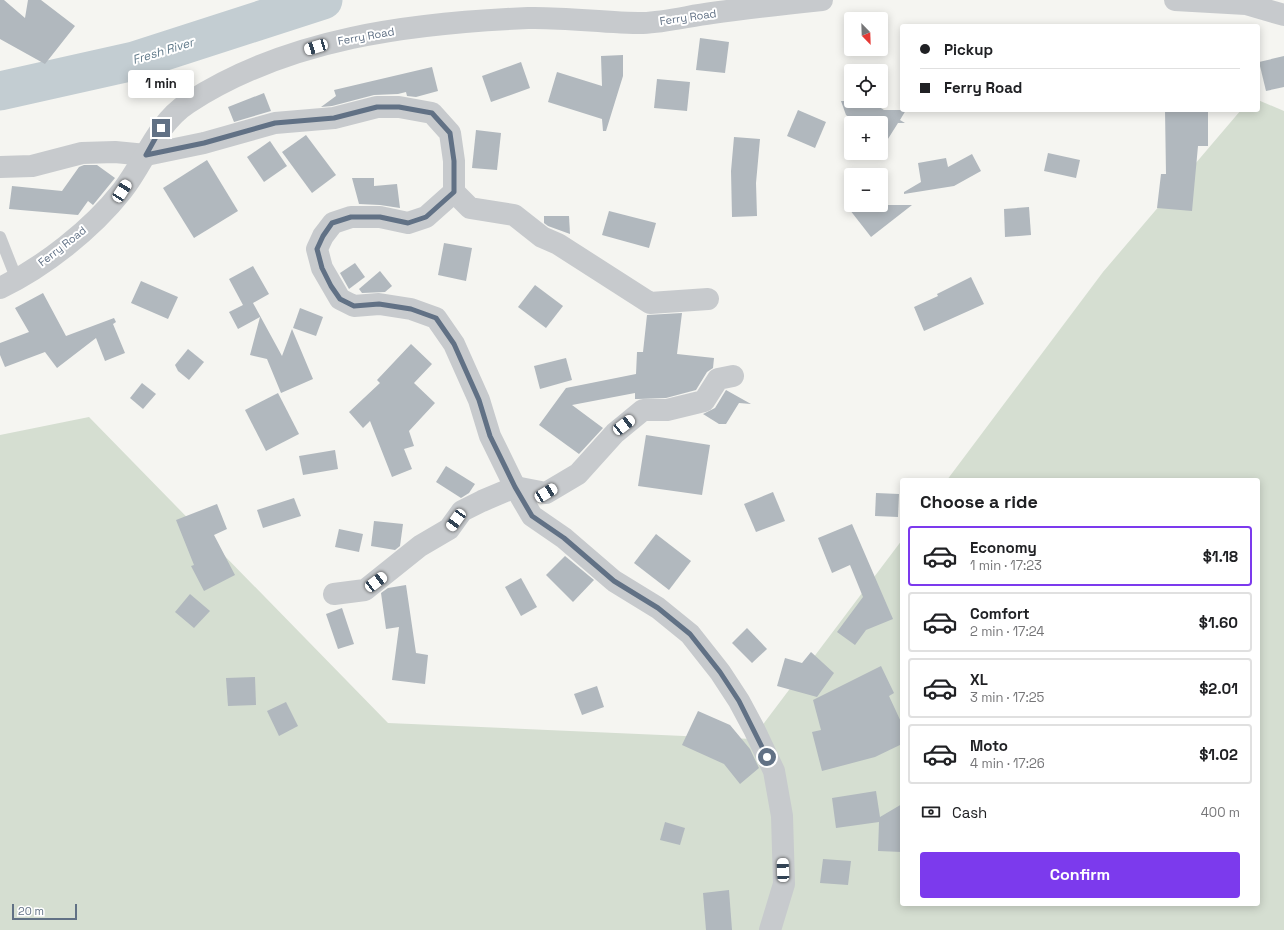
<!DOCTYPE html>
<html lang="en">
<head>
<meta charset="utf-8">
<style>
	body { margin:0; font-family:"Space Grotesk",sans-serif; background:#f6f6f6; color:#202124; height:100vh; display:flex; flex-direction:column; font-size:15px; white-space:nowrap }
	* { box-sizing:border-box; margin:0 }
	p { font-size:13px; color:#757577 }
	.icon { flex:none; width:22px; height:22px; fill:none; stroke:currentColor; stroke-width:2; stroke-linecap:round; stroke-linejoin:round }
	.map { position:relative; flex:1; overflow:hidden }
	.sheet { position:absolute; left:900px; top:478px; width:360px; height:428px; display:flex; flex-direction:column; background:#fff; border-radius:4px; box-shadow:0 2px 10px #0003 }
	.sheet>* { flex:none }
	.guide { position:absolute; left:900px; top:24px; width:360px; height:88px; border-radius:4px; box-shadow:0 2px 10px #0003; display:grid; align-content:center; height:88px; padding:0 20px; background:#fff }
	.needle { width:26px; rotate:157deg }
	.buttons { position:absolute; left:844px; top:12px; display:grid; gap:8px }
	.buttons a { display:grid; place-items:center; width:44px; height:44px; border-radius:4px; background:#fff; box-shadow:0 2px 10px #0003; font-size:20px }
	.scale { position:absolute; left:12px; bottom:10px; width:65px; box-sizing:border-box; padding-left:4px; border:2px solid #617185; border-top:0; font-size:11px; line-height:14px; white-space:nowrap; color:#617185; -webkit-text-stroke:3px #fff; paint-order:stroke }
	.end { position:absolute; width:18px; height:18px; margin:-9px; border:5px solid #617185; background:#fff; box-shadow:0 0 0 2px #fff }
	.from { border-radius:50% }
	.bubble { position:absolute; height:28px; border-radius:4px; background:#fff; box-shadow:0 2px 10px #0003; font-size:13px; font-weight:600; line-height:28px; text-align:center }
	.car { position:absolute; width:12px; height:24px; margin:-12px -6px; border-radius:5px; box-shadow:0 0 3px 1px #0007; background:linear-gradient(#fff 24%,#345 0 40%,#fff 0 76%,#345 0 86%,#fff 0) }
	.guide b { display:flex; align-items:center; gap:14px; height:38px; font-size:15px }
	.guide b+b { border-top:1px solid #e0e0e0 }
	.guide i { width:10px; height:10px; background:#202124 }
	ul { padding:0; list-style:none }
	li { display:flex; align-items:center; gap:12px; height:60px; margin:0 8px 6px; padding:0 12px; border:2px solid #e0e0e0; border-radius:4px }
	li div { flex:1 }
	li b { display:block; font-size:15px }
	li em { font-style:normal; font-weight:600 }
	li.selected { border-color:#7c3aed }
	li>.icon { width:36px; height:36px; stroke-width:1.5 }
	h2 { padding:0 20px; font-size:18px; line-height:48px }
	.pay { display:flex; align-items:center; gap:10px; height:44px; padding:0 20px; font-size:15px }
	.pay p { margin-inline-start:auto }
	.action { display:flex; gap:8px; margin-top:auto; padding:8px 20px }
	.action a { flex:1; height:46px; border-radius:4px; background:#7c3aed; color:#fff; font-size:16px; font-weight:600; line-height:46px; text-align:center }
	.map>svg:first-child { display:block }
</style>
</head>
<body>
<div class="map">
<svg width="1284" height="930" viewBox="0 0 1284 930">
	<rect width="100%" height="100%" fill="#f5f5f1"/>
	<!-- green -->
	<polygon fill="#d5ded1" points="1258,100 1284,111 1284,930 0,930 0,435 89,417 388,723 752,739 902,540 902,904 1258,904 1258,480 947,480 1103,272 1241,110 1258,110"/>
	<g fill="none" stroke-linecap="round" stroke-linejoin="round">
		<!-- river -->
		<polyline stroke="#c3cdd2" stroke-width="39" points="0,91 134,61 323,0"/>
	</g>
	<!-- building -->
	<g fill="#b1b8be">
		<polygon points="0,0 4,0 25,18 28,0 41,0 75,26 45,64 0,39"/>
		<polygon points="700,38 729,42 725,73 696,70"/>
		<polygon points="623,55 623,76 606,131 603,131 602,119 548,102 557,72 602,86 601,56"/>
		<polygon points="1284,56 1284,87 1266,91 1259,62"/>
		<polygon points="521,62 530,88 491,102 482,76"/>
		<polygon points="432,67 438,91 416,97 407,96 406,92 398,94 374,95 332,106 321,107 336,96 334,90"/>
		<polygon points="657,79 690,82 687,111 654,108"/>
		<polygon points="264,93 271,111 234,122 228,107"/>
		<polygon points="841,101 870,101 884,110 906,110 900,120 905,123 898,123 881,150 881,123 857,123 846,115"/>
		<polygon points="798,110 826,122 815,148 787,136"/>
		<polygon points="1165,110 1208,110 1208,146 1198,146 1192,211 1157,208 1161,174 1166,174"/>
		<polygon points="476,130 501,133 497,170 472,168"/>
		<polygon points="306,135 336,175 312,193 282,152"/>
		<polygon points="734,137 760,139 756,183 757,216 732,217 731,171"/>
		<polygon points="270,141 287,166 264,182 247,157"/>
		<polygon points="1048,153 1080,160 1076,178 1044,171"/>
		<polygon points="972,154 981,171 954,186 904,194 904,192 921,182 918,163 946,158 948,167"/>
		<polygon points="207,160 238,211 194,238 163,188"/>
		<polygon points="84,165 97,165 115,178 93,205 88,201 78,215 9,209 12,186 62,191 79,167"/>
		<polygon points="352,178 374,178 374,186 397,184 400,208 380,205 359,204"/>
		<polygon points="846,205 912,205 871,237"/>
		<polygon points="1029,207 1031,235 1005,237 1004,209"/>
		<polygon points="609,211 656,223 649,248 602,235"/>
		<polygon points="544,216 569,216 570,234 548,226 544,223"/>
		<polygon points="444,243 472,248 466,281 438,275"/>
		<polygon points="355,263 365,277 349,289 340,273"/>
		<polygon points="253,266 269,294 253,303 282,356 292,329 313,379 281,393 267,359 250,355 260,317 238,329 229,312 243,305 229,279"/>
		<polygon points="380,271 392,286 385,292 362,293 359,289"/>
		<polygon points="971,277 984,304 924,331 914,307 938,296 937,294"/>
		<polygon points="141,281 178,297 168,319 131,303"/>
		<polygon points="535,285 563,306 546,328 518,307"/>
		<polygon points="43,293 66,336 114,318 116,322 113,324 125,353 105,361 96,338 57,368 45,352 5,367 0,355 0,343 29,332 15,308"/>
		<polygon points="300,308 323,317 316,336 293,328"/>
		<polygon points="682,313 677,354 714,358 713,368 707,372 696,390 666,398 638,399 635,399 635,393 572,405 603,428 579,454 539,425 566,388 636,374 637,352 643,352 647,315"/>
		<polygon points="411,344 432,364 414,383 435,403 409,431 414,446 404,449 412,469 392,477 370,421 363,428 349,412 380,383 377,380"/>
		<polygon points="188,349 204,362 189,380 178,371 175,365"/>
		<polygon points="566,358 572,380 540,389 534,366"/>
		<polygon points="142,383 156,394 143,409 130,398"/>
		<polygon points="726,390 751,404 739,403 726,424 719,424 703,414 715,408"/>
		<polygon points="278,393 299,434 266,451 245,410"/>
		<polygon points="646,435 710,445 702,495 638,486"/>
		<polygon points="335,450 338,469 303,475 299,456"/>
		<polygon points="446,466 475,484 469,493 461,498 436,482"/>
		<polygon points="773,492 785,521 756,532 744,504"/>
		<polygon points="876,493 899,494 898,517 875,516"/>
		<polygon points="294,498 301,516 263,528 257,510"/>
		<polygon points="217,504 227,529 214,535 235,575 204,591 191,566 194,565 176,520"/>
		<polygon points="374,521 403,524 400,546 395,550 371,546"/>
		<polygon points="852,524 893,619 866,630 855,645 837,632 863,597 850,565 832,573 818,538"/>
		<polygon points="339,529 363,534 359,552 335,547"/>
		<polygon points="656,534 691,561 669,590 634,563"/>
		<polygon points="565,556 594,580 573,602 546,575"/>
		<polygon points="521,578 537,607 521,616 505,587"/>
		<polygon points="406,585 416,653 428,655 425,684 392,680 399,627 386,629 381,593 388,588"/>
		<polygon points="190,594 210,611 194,628 175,612"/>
		<polygon points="342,608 354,644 338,649 326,614"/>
		<polygon points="747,628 767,649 752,663 732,643"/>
		<polygon points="811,652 834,673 817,697 777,686 785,658 802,663"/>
		<polygon points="881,666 894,693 889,696 902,724 902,744 875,757 822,771 812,732 821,730 813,700"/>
		<polygon points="255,677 256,705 228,706 226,678"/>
		<polygon points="597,686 604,707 582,715 574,694"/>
		<polygon points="286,702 298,726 279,736 267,711"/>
		<polygon points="698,711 730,725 750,749 759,768 740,784 724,764 682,745"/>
		<polygon points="876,791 880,817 902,804 902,852 878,851 879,822 836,828 832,798"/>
		<polygon points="665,822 685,828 680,845 660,840"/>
		<polygon points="823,859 851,861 848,885 820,883"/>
		<polygon points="729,890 732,930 706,930 703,893"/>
	</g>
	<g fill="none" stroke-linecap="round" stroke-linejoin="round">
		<!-- lane -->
		<polyline stroke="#c7cacd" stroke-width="12" points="0,237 17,280"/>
		<!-- street -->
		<g stroke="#c7cacd" stroke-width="22">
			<polyline points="1175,0 1246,4 1284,15"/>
			<polyline points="0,167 32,166 82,153 115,152 146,155 204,143 275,123 334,118 377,107 399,107 432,113 450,133 454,161 454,192 426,217 408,223 380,217 351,217 333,223 323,236 317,249 322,268 340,299 354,306 379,304 411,309 436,318 454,344 479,400 490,436 515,487 532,516 564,538 614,581 658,608 690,634 720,672 739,701 754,729 774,771 782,816 784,884 770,930"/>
			<polyline points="454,192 470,208 514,215 542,237 558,244 650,303 708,299"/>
			<path d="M0,288c44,-21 92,-59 122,-97 23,-29 34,-67 66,-88 100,-65 223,-80 340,-85 38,-1 77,5 115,5 23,-1 46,-7 69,-10 36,-5 73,-9 110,-13"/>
			<polyline points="334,594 365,590 420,546 449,529 462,511 482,501 515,487 546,493 578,474 615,433 643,410 667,410 704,401 718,379 733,376"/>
		</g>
	</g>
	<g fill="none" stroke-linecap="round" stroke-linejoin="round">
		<!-- route -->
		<polyline stroke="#617185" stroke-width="5" points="161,128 146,155 204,143 275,123 334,118 377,107 399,107 432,113 450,133 454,161 454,192 426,217 408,223 380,217 351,217 332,223 323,236 317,249 322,268 331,286 340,299 354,306 379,304 411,309 436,318 454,344 479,400 490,436 515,487 532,516 564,538 614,581 658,608 690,634 720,672 739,701 767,757"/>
	</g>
	<g text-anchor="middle" stroke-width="4" stroke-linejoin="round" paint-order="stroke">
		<!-- street labels -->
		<g font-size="11" fill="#617185" stroke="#fff">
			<text transform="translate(688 17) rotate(-8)" y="4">Ferry Road</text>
			<text transform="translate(366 36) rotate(-10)" y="4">Ferry Road</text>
			<text transform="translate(62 246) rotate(-38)" y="4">Ferry Road</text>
		</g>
		<!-- water labels -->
		<g font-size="12" font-style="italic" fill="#617a8a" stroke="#fff">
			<text transform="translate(163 51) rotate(-17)" y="4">Fresh River</text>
		</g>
	</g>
</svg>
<div class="buttons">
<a><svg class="needle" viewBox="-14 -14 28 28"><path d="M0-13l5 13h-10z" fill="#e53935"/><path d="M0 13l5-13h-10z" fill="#757577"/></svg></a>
<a><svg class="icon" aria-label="locate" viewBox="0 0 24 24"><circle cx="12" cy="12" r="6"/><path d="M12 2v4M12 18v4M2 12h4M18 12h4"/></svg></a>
<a>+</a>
<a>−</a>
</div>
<div class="scale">20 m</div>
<i class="end from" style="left:767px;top:757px"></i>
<i class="end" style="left:161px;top:128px"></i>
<div class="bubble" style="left:128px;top:70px;width:66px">1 min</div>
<i class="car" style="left:316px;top:47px;rotate:253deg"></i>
<i class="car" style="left:122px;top:191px;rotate:33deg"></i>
<i class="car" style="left:624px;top:425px;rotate:52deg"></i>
<i class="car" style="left:546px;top:493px;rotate:59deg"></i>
<i class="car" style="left:456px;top:520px;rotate:216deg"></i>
<i class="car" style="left:376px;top:582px;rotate:53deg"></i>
<i class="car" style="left:783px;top:870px;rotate:358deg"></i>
<div class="guide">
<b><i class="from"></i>Pickup</b>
<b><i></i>Ferry Road</b>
</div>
<section class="sheet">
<h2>Choose a ride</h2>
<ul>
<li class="selected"><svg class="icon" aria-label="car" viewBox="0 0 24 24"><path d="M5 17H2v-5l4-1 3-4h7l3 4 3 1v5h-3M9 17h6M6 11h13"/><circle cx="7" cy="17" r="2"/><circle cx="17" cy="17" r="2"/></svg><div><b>Economy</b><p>1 min · 17:23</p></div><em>$1.18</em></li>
<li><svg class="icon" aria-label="car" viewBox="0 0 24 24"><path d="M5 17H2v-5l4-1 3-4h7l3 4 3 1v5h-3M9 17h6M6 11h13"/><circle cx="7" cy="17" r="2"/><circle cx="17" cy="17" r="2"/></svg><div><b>Comfort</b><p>2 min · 17:24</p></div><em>$1.60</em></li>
<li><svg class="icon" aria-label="car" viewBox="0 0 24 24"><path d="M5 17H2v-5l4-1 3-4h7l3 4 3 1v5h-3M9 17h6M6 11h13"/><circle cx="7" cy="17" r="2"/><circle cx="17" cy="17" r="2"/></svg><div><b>XL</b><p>3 min · 17:25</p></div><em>$2.01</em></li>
<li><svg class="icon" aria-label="car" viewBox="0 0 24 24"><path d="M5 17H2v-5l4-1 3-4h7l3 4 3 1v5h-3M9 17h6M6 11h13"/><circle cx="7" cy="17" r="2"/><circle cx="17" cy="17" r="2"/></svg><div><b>Moto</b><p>4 min · 17:26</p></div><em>$1.02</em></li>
</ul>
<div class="pay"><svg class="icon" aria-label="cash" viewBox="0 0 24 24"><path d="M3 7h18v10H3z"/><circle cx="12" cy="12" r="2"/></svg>Cash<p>400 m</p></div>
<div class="action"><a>Confirm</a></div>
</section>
</div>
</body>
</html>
